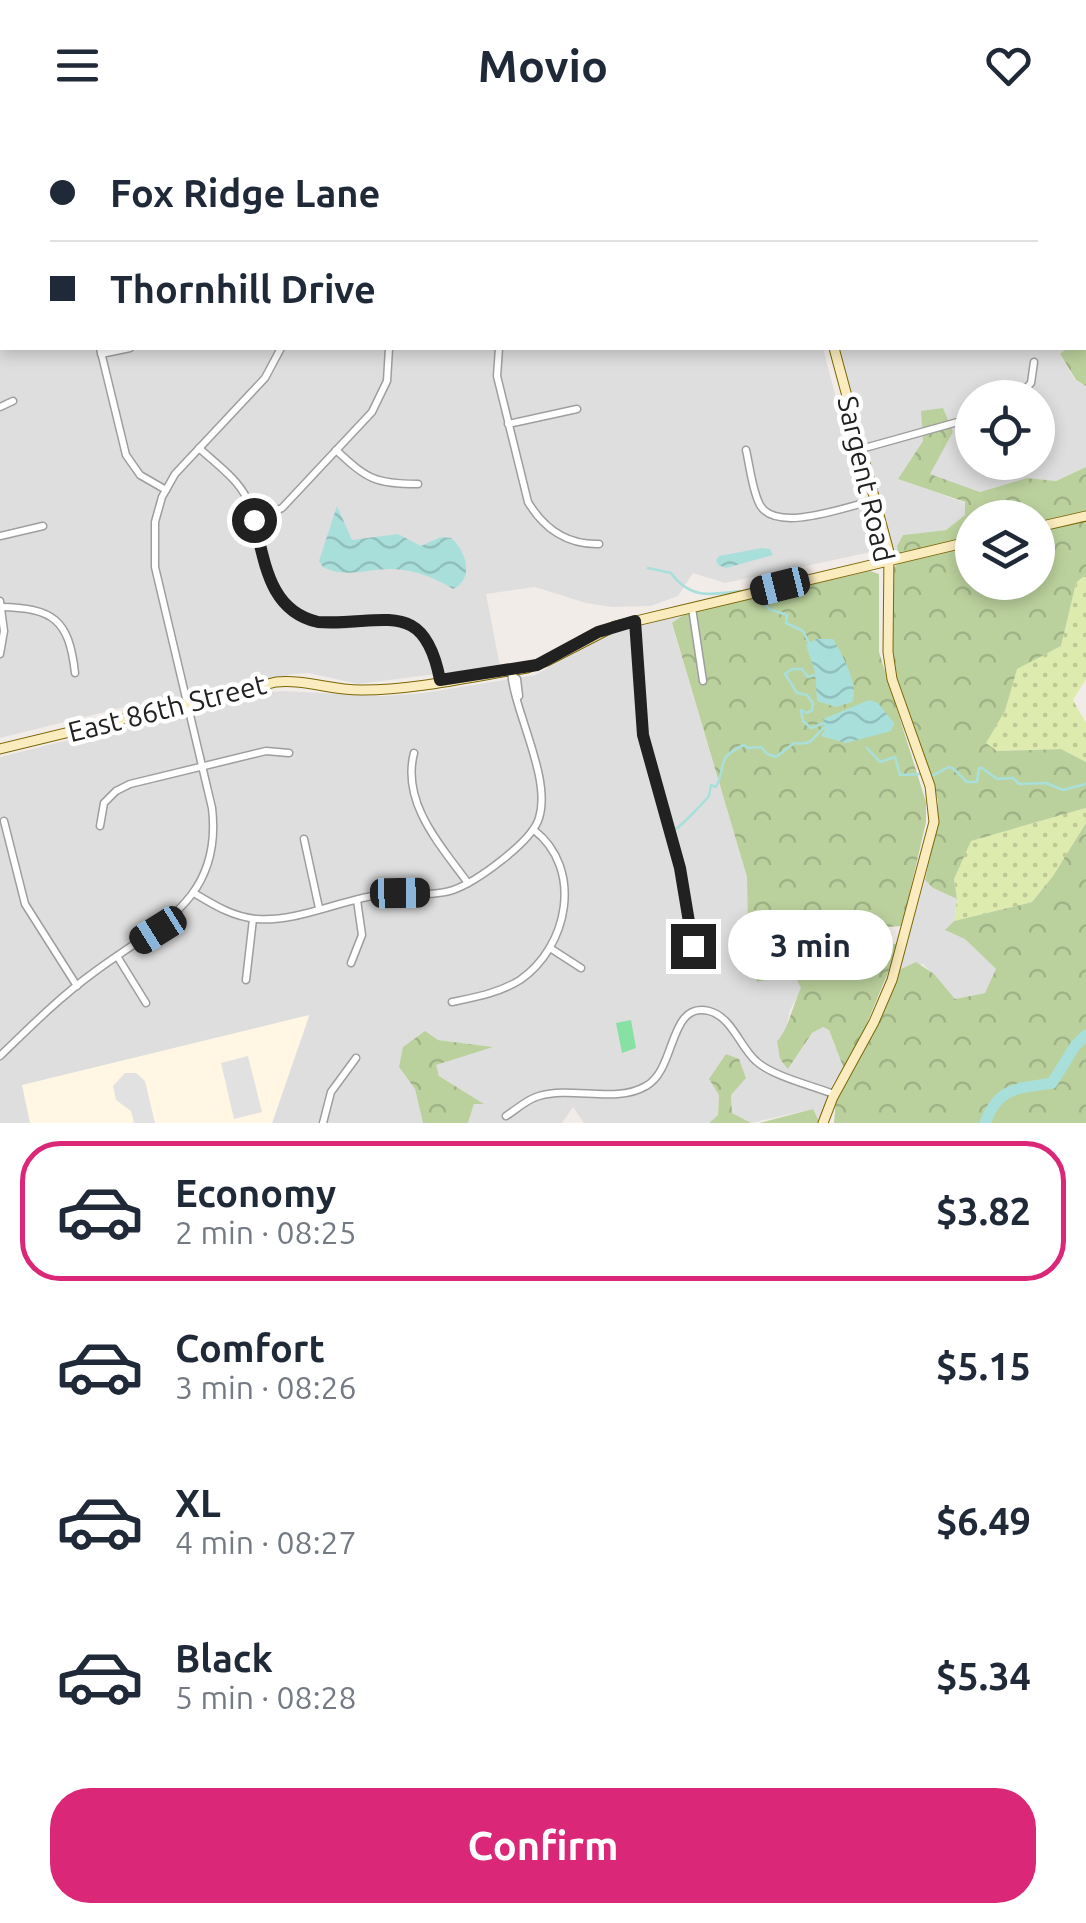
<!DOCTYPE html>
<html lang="en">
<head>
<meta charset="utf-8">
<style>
	body { margin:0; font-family:Ubuntu,sans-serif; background:#f6f6f7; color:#1f2937; height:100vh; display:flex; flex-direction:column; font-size:38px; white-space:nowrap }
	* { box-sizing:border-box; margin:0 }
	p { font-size:32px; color:#747a83 }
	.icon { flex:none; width:55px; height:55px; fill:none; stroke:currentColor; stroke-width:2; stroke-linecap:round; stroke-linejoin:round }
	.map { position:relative; height:993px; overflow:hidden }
	.details { display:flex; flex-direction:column; background:#fff; flex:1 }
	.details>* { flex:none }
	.guide { position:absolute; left:0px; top:0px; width:1088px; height:220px; box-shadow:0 5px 15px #0003; display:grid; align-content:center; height:220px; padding:0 50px; background:#fff }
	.fabs { position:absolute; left:955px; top:250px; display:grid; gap:20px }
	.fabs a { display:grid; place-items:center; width:100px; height:100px; border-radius:50%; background:#fff; box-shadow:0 5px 15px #0003; font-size:50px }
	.end { position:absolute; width:45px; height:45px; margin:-22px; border:12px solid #212121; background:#fff; box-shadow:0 0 0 5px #fff }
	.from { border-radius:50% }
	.bubble { position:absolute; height:70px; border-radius:35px; background:#fff; box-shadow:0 5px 15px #0003; font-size:32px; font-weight:600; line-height:70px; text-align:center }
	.car { position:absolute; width:30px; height:60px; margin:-30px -15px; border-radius:12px; box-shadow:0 0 8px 2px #0007; background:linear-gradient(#222 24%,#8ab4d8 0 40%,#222 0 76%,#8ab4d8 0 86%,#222 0) }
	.guide b { display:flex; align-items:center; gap:35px; height:95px; font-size:38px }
	.guide b+b { border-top:2px solid #e0e1e3 }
	.guide i { width:25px; height:25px; background:#1f2937 }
	ul { padding:18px 0 0; list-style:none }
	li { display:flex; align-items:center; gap:30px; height:140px; margin:0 20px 15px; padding:0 30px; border:5px solid transparent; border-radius:40px }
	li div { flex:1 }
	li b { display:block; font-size:38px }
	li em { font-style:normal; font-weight:600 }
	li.active { border-color:#db2777 }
	li>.icon { width:90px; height:90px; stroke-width:1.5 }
	.cta { display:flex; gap:20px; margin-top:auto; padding:20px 50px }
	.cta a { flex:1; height:115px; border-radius:40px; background:#db2777; color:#fff; font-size:40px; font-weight:600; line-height:115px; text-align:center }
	header { display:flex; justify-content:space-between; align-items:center; height:130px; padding:0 50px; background:#fff; font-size:45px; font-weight:600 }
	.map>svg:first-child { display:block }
</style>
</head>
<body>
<header><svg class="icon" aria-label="menu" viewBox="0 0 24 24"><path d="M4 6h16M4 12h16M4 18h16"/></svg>Movio<svg class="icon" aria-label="heart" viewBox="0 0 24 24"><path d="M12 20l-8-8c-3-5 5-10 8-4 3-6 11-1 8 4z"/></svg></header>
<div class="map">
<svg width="1086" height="993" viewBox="0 0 1086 993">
	<defs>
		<pattern id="grass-dots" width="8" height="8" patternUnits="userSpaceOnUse" patternTransform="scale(2.5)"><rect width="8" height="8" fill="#deebaf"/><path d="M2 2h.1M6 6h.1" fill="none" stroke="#bec996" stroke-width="1.8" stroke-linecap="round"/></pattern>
		<pattern id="forest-crowns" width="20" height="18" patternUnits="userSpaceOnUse" patternTransform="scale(2.5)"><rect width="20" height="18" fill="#bbd19d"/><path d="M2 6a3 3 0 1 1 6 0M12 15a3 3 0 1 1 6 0" fill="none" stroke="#a0b387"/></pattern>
		<pattern id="water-waves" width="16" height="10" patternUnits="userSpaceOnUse" patternTransform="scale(2.5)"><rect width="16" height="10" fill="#a9dfdb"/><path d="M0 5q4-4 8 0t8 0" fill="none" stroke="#91bfbc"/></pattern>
	</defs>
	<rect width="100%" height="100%" fill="#f2ece8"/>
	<!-- residential -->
	<g fill="#dfdedf" fill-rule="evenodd">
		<polygon points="0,0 768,0 769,2 2,2 2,218 823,218 876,421 725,453 693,443 678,466 651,476 612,477 586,473 535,457 486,464 500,536 358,554 308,543 293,544 128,583 125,577 0,608"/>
		<path d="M837,218h230l-7,7 15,25 11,6v81l-30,14 -29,-3 -47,14 -51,-18 24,-42 -30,9 -24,38 66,24v12l-19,15 -43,5 -6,11 1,8 -5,-2zM972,268h66v64h-66z"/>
		<polygon points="669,485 683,485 672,494 747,747 748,814 757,851 794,844 802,858 790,880 780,929 789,938 812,903 823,897 829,900 844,939 833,953 820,992 813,979 751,993 732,984 731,965 719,964 718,985 709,993 584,993 573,977 562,993 468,993 474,974 482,973 439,946 435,935 490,917 438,910 399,937 415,959 423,993 272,993 309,887 30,993 0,993 0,627 257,563 283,561 383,566 424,563 535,545 618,499"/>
		<polygon points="925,750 933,758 957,769 954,791 946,800 965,808 997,840 985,863 955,869 923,834 899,840"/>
	</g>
	<!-- education -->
	<polygon fill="#fff7e4" points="309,885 272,993 30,993 22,955"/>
	<!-- grass -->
	<g fill="url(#grass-dots)">
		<polygon points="1086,444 1086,549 1073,570 1086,593 1086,632 1061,619 997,621 985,613 1005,581 1016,539 1061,516 1076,453"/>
		<polygon points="1086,678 1086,693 1053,746 1032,772 954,791 957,769 954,749 970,711"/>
	</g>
	<!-- forest -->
	<g fill="url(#forest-crowns)">
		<polygon points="881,0 1086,0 1086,51 1085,2 870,2"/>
		<polygon points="1086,201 1086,256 1076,250 1060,224 1067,218 1085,218"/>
		<polygon points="943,278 953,302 930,344 980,362 1027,348 1056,351 1086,337 1086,381 1038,392 1038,388 972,388 972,407 898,424 897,416 903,405 946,400 965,385 965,372 898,349 923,311 921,281"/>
		<polygon points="1086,389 1086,444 1076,453 1061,516 1017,539 1005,581 986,613 997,621 1061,619 1086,632 1086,678 971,711 954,749 957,769 933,758 925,750 936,699 938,670 902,572 891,529 893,438 899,433 972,414 972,452 1038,452 1038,400"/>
		<polygon points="870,441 879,444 879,522 926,672 926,692 902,796 843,800 810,784 784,782 748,814 747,747 672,493 685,484"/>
		<polygon points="1086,693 1086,993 834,993 836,969 887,875 899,840 916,832 934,844 955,869 985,863 996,839 965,809 945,800 954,791 1032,772 1053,746"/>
		<path d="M887,813l9,1 2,4 -33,80 -21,41 -15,-39 -6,-3 -11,6 -24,36 -8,-10 -3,-18c11,-10 16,-37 24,-53l-7,-14 -37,8 -2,-8z"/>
		<polygon points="425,901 438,910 493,917 436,935 439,946 484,974 474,974 468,993 423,993 415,959 399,937 403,917"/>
		<polygon points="726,924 739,929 746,948 731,965 732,983 751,993 709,993 718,985 719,965 709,949"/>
		<polygon points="813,979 820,993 759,993"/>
	</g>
	<!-- pitch -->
	<g fill="#87e0a4">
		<polygon points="784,802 792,836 774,840 767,806"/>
		<polygon points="631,890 636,918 622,923 616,893"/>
	</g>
	<!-- parking -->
	<g fill="#e1e1e1">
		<polygon points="248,926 262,982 234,989 221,933"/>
		<polygon points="125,943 136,943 145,951 155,993 134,993 131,981 116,970 113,956"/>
	</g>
	<!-- water -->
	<g fill="url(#water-waves)">
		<path d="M337,376l15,34 46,-6 23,12 20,-9 10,1c15,12 24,41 2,51 -17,-11 -39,-19 -59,-20 -24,-1 -49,10 -71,-2l-4,-6z"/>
		<polygon points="762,418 770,419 773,425 726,438 718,435 716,430 719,426"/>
		<path d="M816,509h17c9,15 27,48 19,63l-16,5 -19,-6 -2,-29 -9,-27z"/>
		<polygon points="869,570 878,573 894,593 891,601 846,613 821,606 825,600 823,589"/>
	</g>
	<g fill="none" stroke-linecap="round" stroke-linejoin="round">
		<!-- stream -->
		<g stroke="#a9dfdb" stroke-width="2.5">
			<path d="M648,438l23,5c19,26 38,22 69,18"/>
			<polyline points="758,467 769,479 787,485 786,493 803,501 809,513"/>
			<polyline points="817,544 808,547 802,539 792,539 785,544 797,563 807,565 813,573 812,580 807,583 801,580 803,591 811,598 824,593"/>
			<polyline points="867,618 880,632 895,627 900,645 921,644"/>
			<path d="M932,646c24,-13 15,-12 35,6h10l2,-14h3l15,11 16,-1 6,6 27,-1 17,7 23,-6"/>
			<path d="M672,697l4,2c6,-4 28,-27 33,-33l2,-11 5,2c12,-24 -2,-28 28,-42l4,3 13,-1 6,7 9,3 18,-14c21,3 17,-6 31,-16"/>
		</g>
		<!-- river -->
		<path stroke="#a9dfdb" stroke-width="11" d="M985,993c14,-37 32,-34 67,-40l23,-37 11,-11"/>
		<!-- street casing -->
		<g stroke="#9e9e9e" stroke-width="9">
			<g id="street">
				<polyline points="159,0 164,2"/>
				<polyline points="441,0 442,2"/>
				<polyline points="119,2 122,0"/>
				<polyline points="323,2 324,0"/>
				<polyline points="100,218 126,325 140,345 166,360"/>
				<path d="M499,218l-2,28 31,126c16,27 40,43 71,42"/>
				<polyline points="101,224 130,218"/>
				<polyline points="1017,268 1031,253 1034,232"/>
				<polyline points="0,277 13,271"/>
				<polyline points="508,294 577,279"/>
				<path d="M199,318c16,15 39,31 48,51 17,35 10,88 46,113 59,41 126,-42 148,68"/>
				<polyline points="861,319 972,288"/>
				<path d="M336,320c31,29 39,34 82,34"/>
				<path d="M746,320c4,17 6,40 14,55 16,29 88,1 115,-5"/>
				<polyline points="254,390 282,378 372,282 387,251 389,218"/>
				<polyline points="0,406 43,396"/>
				<polyline points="0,471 4,501 0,524"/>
				<path d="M0,477c53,1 69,12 75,66"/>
				<polyline points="692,478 703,551"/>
				<polyline points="635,491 644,611 680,738 695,822"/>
				<polyline points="512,545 517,549 519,566"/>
				<path d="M414,623c-13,50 27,93 54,130"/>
				<polyline points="4,691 25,774 77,856"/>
				<polyline points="100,696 104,673 116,661 130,654 266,621 289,623"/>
				<polyline points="304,709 319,778"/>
				<path d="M194,763c20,12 39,24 63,26 42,3 85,-20 127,-25 22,-2 48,3 69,-4 23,-8 79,-48 86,-72 13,-40 -26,-108 -28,-148"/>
				<polyline points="550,818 581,838"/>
				<polyline points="117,826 146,873"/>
				<polyline points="351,833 362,805 357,770"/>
				<polyline points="246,850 253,789"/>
				<path d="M452,872c24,-5 47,-9 68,-22 48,-33 64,-111 14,-150"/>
				<path d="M0,926c30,-29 60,-59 93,-83 63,-47 130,-72 119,-165l-57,-241v-45l7,-25 13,-23 90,-96 16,-30"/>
				<path d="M506,986c11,-7 21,-17 33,-20 34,-10 76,8 107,-10 31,-17 22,-85 63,-75 23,6 31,36 47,50 16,15 57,25 78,33"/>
				<polyline points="323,993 331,962 356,928"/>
			</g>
		</g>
		<!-- secondary casing -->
		<g stroke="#7c6605" stroke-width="11">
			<g id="secondary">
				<polyline points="774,0 775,2"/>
				<polyline points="1038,397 1086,386"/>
				<path d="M0,619l276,-67c30,-3 57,9 87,8 52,0 112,-14 164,-22l20,-7 68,-35 357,-85"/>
				<polyline points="823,993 833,967 874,892 892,850 934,692 930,656 892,549 888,522 889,422 834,218"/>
			</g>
		</g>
		<!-- street -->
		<use href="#street" stroke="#fff" stroke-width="6"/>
		<!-- secondary -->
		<use href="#secondary" stroke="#faecbe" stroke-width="9"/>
	</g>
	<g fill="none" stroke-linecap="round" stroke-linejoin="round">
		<!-- route -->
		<path stroke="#212121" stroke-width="12" d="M254,390c11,42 15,91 64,102 65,4 106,-26 122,58l97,-15 61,-33 37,-11 8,114 37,133 13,78"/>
	</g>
	<g text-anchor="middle" stroke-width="9" stroke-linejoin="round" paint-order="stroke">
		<!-- street labels -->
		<g font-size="28" fill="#212121" stroke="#fff">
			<text transform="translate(866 349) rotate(77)" y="10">Sargent Road</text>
			<text transform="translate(167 578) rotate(-14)" y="10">East 86th Street</text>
		</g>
	</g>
</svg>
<div class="fabs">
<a><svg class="icon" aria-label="locate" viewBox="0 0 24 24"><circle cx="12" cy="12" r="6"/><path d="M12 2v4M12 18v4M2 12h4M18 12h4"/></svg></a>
<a><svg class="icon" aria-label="layers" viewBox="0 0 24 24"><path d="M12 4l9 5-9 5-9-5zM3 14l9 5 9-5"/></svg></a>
</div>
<i class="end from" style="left:254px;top:390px"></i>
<i class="end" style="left:693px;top:816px"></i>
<div class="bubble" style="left:728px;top:780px;width:165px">3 min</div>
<i class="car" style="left:780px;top:456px;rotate:256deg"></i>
<i class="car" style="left:400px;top:763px;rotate:89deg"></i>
<i class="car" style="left:158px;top:800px;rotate:238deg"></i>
<div class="guide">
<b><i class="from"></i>Fox Ridge Lane</b>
<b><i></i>Thornhill Drive</b>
</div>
</div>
<section class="details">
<ul>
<li class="active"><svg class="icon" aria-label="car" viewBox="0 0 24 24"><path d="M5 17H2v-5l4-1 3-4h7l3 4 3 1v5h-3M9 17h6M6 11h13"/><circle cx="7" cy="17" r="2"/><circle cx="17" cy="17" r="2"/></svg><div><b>Economy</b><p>2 min · 08:25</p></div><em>$3.82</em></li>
<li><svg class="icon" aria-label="car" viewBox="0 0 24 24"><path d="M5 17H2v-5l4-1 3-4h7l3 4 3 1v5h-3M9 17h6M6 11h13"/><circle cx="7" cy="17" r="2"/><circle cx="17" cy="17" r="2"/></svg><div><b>Comfort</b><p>3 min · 08:26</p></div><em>$5.15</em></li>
<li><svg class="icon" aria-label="car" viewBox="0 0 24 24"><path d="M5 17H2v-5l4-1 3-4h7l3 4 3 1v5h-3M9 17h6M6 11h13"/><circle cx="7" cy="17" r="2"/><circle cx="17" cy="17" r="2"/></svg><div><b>XL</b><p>4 min · 08:27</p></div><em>$6.49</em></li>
<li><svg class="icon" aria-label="car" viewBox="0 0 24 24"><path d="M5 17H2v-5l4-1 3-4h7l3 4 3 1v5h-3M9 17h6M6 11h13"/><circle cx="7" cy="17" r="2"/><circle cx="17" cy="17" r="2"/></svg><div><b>Black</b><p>5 min · 08:28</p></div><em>$5.34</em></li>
</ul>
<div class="cta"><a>Confirm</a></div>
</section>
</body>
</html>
